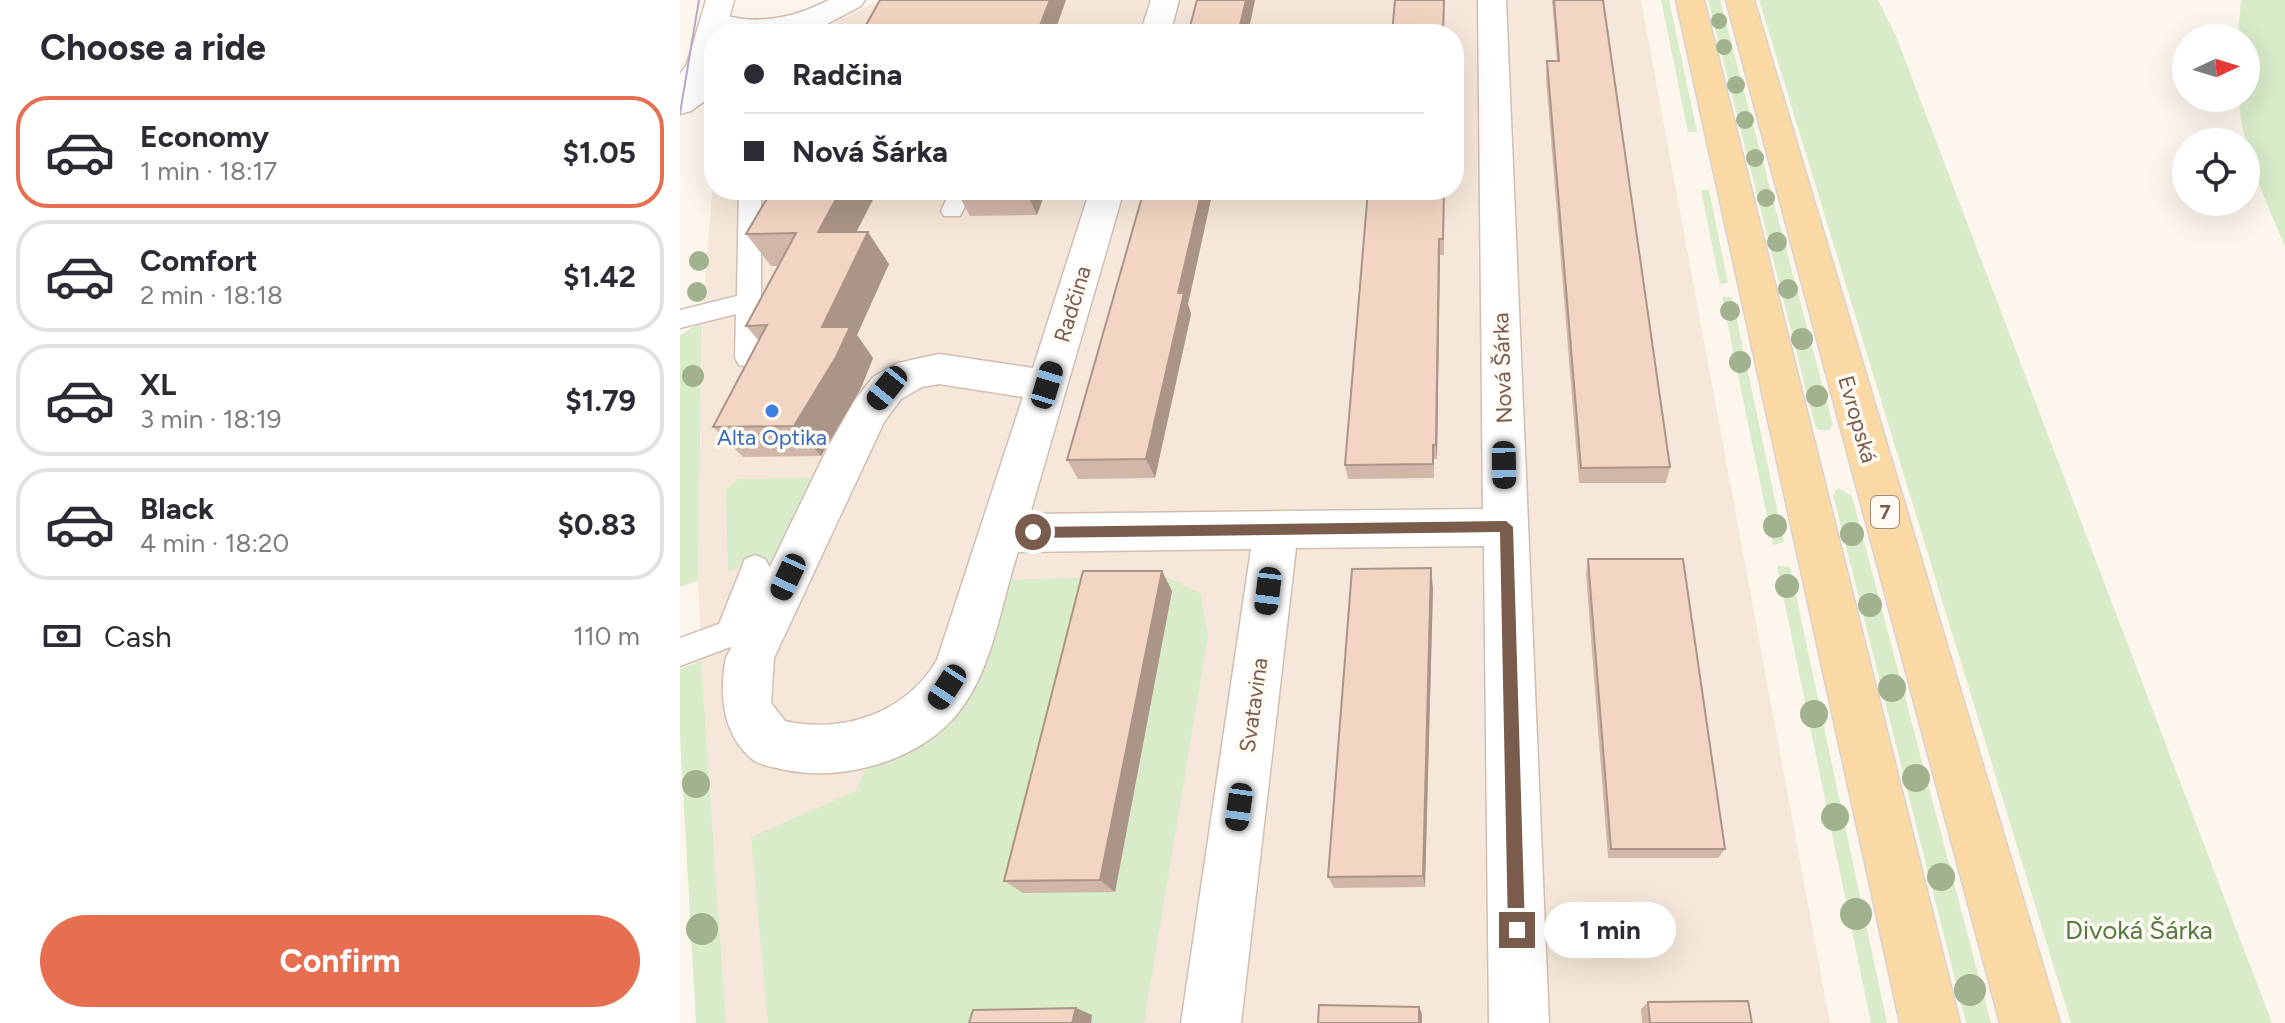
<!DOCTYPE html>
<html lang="en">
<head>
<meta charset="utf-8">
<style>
	body { margin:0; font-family:Figtree,sans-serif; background:#f7f7f7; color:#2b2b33; height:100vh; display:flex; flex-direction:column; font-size:30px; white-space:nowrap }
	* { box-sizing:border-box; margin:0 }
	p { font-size:26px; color:#7c7c81 }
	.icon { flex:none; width:44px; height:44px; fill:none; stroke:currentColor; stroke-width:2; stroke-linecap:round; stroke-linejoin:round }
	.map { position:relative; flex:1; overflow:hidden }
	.sheet { display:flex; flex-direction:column; background:#fff; width:680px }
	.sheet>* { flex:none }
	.hud { position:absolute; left:24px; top:24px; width:760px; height:176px; border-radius:32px; box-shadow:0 8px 32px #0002; display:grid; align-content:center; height:176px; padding:0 40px; background:#fff }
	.needle { width:52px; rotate:86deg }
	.controls { position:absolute; left:1492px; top:24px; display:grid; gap:16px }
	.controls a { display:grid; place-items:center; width:88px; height:88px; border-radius:50%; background:#fff; box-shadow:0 8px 32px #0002; font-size:40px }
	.end { position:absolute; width:36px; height:36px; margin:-18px; border:10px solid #7a5c4d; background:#fff; box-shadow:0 0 0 4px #fff }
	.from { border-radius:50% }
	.bubble { position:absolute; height:56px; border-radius:28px; background:#fff; box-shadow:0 8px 32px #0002; font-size:26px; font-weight:700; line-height:56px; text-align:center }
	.car { position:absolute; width:24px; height:48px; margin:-24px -12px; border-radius:10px; box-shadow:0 0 6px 2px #0007; background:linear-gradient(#222 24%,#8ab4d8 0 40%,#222 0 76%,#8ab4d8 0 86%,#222 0) }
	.hud b { display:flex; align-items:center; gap:28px; height:76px; font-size:30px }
	.hud b+b { border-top:2px solid #e1e1e2 }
	.hud i { width:20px; height:20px; background:#2b2b33 }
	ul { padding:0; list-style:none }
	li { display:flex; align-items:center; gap:24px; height:112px; margin:0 16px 12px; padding:0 24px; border:4px solid #e1e1e2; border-radius:32px }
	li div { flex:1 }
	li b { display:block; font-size:30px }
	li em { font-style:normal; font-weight:700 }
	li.active { border-color:#e76f51 }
	li>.icon { width:72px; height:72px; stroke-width:1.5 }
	h2 { padding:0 40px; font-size:36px; line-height:96px }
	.pay { display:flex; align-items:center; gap:20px; height:88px; padding:0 40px; font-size:30px }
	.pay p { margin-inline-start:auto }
	.primary-button { display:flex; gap:16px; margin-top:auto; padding:16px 40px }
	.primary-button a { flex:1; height:92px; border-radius:48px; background:#e76f51; color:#fff; font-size:32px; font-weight:700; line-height:92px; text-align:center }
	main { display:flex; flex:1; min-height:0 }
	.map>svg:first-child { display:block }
</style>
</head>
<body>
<main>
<section class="sheet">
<h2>Choose a ride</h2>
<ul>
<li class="active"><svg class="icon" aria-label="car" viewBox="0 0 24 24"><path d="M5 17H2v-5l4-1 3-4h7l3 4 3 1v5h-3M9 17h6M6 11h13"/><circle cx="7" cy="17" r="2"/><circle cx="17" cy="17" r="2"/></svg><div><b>Economy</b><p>1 min · 18:17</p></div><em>$1.05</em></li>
<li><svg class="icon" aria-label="car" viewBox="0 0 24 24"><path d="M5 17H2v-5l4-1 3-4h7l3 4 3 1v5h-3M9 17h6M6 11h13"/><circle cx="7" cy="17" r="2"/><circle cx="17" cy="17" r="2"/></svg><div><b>Comfort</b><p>2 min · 18:18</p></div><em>$1.42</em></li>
<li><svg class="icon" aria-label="car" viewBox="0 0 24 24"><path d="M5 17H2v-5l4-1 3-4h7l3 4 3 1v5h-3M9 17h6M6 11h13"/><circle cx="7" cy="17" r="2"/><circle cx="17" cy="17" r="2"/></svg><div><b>XL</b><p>3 min · 18:19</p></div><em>$1.79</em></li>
<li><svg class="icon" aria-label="car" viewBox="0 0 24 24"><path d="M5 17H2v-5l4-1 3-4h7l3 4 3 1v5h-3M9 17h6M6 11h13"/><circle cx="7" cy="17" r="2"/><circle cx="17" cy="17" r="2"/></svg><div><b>Black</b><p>4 min · 18:20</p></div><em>$0.83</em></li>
</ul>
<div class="pay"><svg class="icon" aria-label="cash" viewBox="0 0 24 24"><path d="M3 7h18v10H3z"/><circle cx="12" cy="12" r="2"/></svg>Cash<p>110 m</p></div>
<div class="primary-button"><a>Confirm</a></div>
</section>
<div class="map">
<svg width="1605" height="1023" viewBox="0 0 1605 1023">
	<rect width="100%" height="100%" fill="#fdf6ec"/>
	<!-- residential -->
	<polygon fill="#f5e8da" points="200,0 961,0 1150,1023 46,1023 21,661 18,581 23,304 34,170 34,190 774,190 774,34 132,34"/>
	<!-- green -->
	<g fill="#d8ecc9">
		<polygon points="981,0 989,0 1017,132 1008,132"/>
		<polygon points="1028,0 1040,0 1153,425 1149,430 1139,430 1135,426"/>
		<polygon points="1079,0 1198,0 1216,36 1592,1023 1391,1023"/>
		<path d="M1561,0h44v246c-20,-47 -44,-97 -46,-148h7v-60h-8z"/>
		<polygon points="1021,190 1029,190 1048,283 1040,284"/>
		<polygon points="1042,297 1052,297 1104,542 1093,545"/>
		<polygon points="22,322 18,581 0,587 0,335"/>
		<polygon points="142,478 91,579 75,563 48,571 46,490 58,479"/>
		<polygon points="1158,488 1172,496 1311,1023 1286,1023 1153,495"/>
		<polygon points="1097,566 1110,567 1207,1023 1191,1023"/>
		<polygon points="484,576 520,593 528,637 464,1023 88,1023 71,837 176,791 191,756 313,580"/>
		<polygon points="21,661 46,1023 16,1023 0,736 0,669"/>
	</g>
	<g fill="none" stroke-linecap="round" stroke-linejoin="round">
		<!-- lane casing -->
		<g stroke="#d1beb0" stroke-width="3">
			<g id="lane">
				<polygon points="59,190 81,190 81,358 77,365 68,367 59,365 55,358 56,314 0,328 0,310 57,296"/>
				<polygon points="271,190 293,190 280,216 264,216 261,211"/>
				<polygon points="75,555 85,559 90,568 61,643 0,666 0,638 39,624 65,559"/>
			</g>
		</g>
		<!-- street casing -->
		<g stroke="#d1beb0" stroke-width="3">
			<g id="street">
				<path d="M149,0h36l-4,6 -53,28h-77l-26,-6 -5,-6 5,-6c13,-4 24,1 38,3 31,3 58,-5 86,-19z"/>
				<polygon points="471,0 499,0 490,34 460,34"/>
				<path d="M798,0h28l43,1023h-60l-5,-477 -188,2 -55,475h-60l70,-474 -233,3c-18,54 -26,126 -67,169 -41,43 -114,61 -170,48 -9,-2 -22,-4 -29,-10 -30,-25 -33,-66 -26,-101l102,-211 27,-47 18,-23 25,-14 41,-9 94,14 57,-178h34l-94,324 453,-5zM259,384l84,13 -86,263c-31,53 -93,74 -152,61l-14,-18 3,-45 110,-236 17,-23 21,-12z"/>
				<polygon points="34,70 34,94 11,111 0,114 0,89 23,72"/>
			</g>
		</g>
		<!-- secondary casing -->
		<g stroke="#d6c0b0" stroke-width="3">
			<polygon id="secondary" points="26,0 54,0 45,34 34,34 34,70 11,103 0,105 0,74 7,64"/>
		</g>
		<!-- primary casing -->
		<g stroke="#dad1cd" stroke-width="3">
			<g id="primary">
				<polygon points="996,0 1024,0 1280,1023 1220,1023"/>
				<polygon points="1046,0 1074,0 1380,1023 1320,1023"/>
			</g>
		</g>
		<!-- lane -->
		<use href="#lane" fill="#fff" fill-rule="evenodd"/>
		<!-- street -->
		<use href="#street" fill="#fff" fill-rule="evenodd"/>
		<!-- secondary -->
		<use href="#secondary" fill="#fff" fill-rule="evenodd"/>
		<!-- primary -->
		<use href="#primary" fill="#fbd9a5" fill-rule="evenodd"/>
		<!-- tram -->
		<polyline stroke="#b9a8c9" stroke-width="2" points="0,113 19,0"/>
	</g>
	<!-- trees -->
	<g fill="#a0b28e">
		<circle cx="1039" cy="21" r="8"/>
		<circle cx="1044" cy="47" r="8"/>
		<circle cx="1056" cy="85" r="9"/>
		<circle cx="1065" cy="120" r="9"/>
		<circle cx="1075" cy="158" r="9"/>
		<circle cx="1086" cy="198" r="9"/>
		<circle cx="1097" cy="242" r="10"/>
		<circle cx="19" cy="261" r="10"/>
		<circle cx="1108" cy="289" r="10"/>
		<circle cx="17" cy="292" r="10"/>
		<circle cx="1050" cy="311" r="10"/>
		<circle cx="1122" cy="339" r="11"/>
		<circle cx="1060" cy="362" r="11"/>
		<circle cx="13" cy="376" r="11"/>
		<circle cx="1137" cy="396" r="11"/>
		<circle cx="1095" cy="526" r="12"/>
		<circle cx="1172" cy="534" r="12"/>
		<circle cx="1107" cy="586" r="12"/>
		<circle cx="1190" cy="605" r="12"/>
		<circle cx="1212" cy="688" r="14"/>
		<circle cx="1134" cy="714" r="14"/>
		<circle cx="1236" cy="778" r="14"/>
		<circle cx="16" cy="784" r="14"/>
		<circle cx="1155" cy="817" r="14"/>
		<circle cx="1261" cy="877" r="14"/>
		<circle cx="1176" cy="914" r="16"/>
		<circle cx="22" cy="929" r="16"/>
		<circle cx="1290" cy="990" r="16"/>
	</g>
	<!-- wall -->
	<g fill="#d1b7a8">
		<polygon points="872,0 923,0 990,467 986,483 899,483 866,78 867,61 877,61"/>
		<polygon points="276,190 366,190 357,215 290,216"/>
		<polygon points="464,190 533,190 508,304 511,314 475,478 398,479 387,460"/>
		<polygon points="764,190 764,255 760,255 757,459 754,459 754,478 668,479 665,465"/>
		<polygon points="177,232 209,264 177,335 193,358 181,388 141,456 63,457 33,427 79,341 66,326 98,266 91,266 66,234"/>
		<polygon points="908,559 1045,849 1038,858 928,858 906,574"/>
		<polygon points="482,571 492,591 435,892 343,893 324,881"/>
		<polygon points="753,588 745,887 654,888 648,877"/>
		<polygon points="968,1002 1072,1023 962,1023 961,1009"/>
	</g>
	<!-- shaded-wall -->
	<g fill="#aa9588">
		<polygon points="370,0 386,0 374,34 358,34"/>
		<polygon points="566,0 575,0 568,34 558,34"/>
		<polygon points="161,190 198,190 160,264 138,232"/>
		<polygon points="345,190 366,190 357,215"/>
		<polygon points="522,190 533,190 508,304 511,314 475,478 466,459 498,293"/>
		<polygon points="188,232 209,264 177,335 193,358 181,388 141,456 114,426 142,327"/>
		<polygon points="759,239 760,255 757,459 756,445"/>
		<polygon points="751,568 753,588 745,887 743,876"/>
		<polygon points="482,571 492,591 435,892 420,880"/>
		<polygon points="739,1007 742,1014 742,1023 739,1023"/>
		<polygon points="396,1008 412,1015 411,1023 392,1023"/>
	</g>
	<!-- building -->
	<g fill="#f3d5c3" stroke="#aa9588" stroke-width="2">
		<polygon points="200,0 370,0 357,33 181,34"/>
		<polygon points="517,0 566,0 558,34 508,34"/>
		<polygon points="715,0 764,0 763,34 712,34"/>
		<polygon points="874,0 923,0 990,467 901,468 867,61 879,61"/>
		<polygon points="92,190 161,190 138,232 188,232 142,327 170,327 156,357 114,426 33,427 87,325 66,326 116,233 66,234"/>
		<polygon points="464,190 522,190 498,293 504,293 466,459 387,460"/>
		<polygon points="688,190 764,190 763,239 759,239 756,445 753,445 753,464 665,465"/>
		<polygon points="908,559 1003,559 1045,849 931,849"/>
		<polygon points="751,568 743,876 648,877 672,569"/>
		<polygon points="403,571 482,571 420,880 324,881"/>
		<polygon points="1068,1001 1072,1023 970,1023 968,1002"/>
		<polygon points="639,1005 739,1007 739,1023 638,1023"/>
		<polygon points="396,1008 392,1023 289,1023 293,1010"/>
	</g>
	<!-- route -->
	<polygon fill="#7a5c4d" points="826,521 833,527 845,930 843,936 837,938 831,936 828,930 820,532 353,538 346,532 353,527"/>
	<!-- markers -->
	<circle fill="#3f7fe0" stroke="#fffaf3" stroke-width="3" cx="92" cy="411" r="8"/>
	<g text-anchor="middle" stroke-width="7" stroke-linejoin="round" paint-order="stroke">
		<!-- shield labels -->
		<rect fill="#fffaf3" stroke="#a28b7f" stroke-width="2" x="1191" y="496" width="28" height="32" rx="6"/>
		<g font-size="20" font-weight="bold" fill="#7a5c4d">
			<text x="1205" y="519">7</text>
		</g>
		<!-- street labels -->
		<g font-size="22" fill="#7a5c4d" stroke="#fffaf3">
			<text transform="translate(392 304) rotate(-73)" y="8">Radčina</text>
			<text transform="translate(822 368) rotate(-92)" y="8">Nová Šárka</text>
			<text transform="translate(1178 419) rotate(74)" y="8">Evropská</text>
			<text transform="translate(573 705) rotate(-82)" y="8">Svatavina</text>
		</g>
		<!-- shop labels -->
		<g font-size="22" fill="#366cbe" stroke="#fffaf3">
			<text x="92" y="445">Alta Optika</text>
		</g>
		<!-- near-park labels -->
		<g font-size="26" fill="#537a41" stroke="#fffaf3">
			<text x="1459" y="939">Divoká Šárka</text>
		</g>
	</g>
</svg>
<div class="controls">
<a><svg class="needle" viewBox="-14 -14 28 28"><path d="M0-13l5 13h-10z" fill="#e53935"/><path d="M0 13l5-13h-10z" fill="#7c7c81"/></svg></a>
<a><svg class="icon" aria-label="locate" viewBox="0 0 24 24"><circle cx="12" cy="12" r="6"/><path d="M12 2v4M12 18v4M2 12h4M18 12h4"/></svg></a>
</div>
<i class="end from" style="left:353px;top:532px"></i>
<i class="end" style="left:837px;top:930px"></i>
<div class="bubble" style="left:864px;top:902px;width:132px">1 min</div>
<i class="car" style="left:367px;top:385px;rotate:17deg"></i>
<i class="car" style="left:207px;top:388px;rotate:219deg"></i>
<i class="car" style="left:824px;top:465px;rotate:179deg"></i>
<i class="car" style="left:108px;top:577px;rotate:205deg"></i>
<i class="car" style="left:588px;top:591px;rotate:187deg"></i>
<i class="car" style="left:267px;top:687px;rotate:213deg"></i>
<i class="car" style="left:559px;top:807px;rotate:188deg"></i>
<div class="hud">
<b><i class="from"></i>Radčina</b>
<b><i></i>Nová Šárka</b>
</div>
</div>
</main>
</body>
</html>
